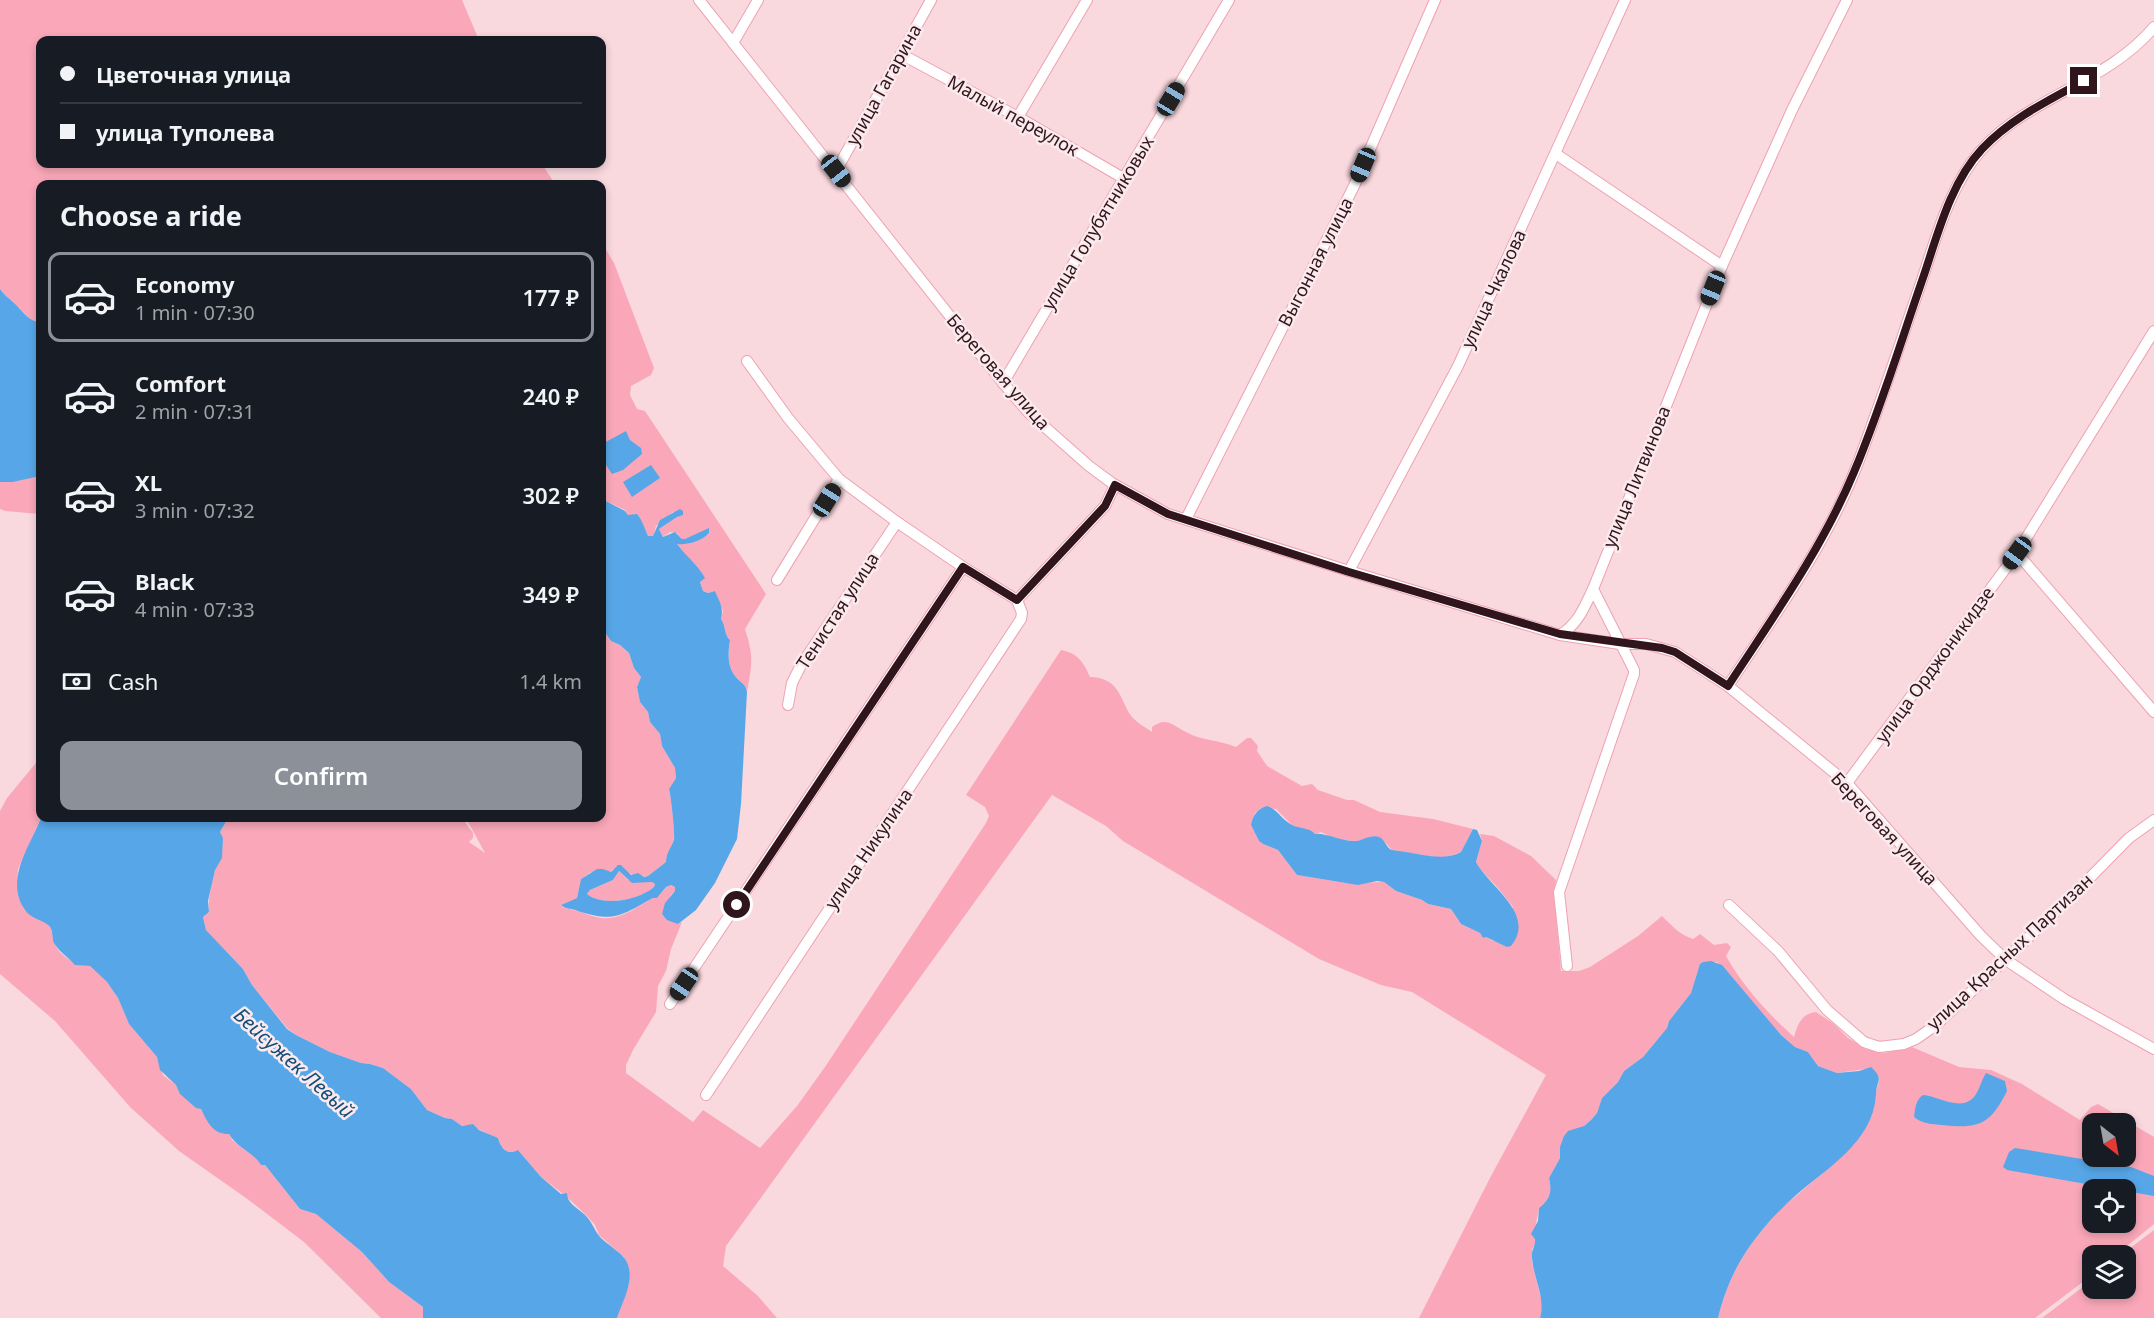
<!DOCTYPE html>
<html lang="en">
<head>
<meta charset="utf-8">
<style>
	body { margin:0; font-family:"Noto Sans",sans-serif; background:#20242c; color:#f1f3f6; height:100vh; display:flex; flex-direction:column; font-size:22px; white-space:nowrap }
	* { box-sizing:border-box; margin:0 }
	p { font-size:20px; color:#9ea1a6 }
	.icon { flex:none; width:33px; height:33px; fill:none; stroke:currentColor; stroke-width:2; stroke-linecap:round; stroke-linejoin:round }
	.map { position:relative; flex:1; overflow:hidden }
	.details { position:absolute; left:36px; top:180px; width:570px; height:642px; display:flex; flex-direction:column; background:#171b24; border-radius:12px; box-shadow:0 3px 9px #0003 }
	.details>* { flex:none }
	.guide { position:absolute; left:36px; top:36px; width:570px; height:132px; border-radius:12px; box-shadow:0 3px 9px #0003; display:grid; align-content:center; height:132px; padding:0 24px; background:#171b24 }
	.needle { width:39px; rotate:149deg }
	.controls { position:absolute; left:2082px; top:1113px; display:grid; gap:12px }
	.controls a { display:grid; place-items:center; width:54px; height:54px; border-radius:12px; background:#171b24; box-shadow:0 3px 9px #0003; font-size:30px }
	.end { position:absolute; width:27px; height:27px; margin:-14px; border:8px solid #31151c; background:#fff; box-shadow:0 0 0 3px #fff }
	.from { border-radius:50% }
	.car { position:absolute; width:18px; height:36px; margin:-18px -9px; border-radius:8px; box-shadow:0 0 4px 2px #0007; background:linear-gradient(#222 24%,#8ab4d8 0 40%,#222 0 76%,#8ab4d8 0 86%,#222 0) }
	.guide b { display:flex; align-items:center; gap:21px; height:57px; font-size:22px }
	.guide b+b { border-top:2px solid #363941 }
	.guide i { width:15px; height:15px; background:#f1f3f6 }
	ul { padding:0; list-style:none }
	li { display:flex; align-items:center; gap:18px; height:90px; margin:0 12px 9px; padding:0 12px; border:3px solid transparent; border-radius:12px }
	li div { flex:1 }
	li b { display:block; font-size:22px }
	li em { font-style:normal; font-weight:600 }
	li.active { border-color:#8c9099 }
	li>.icon { width:54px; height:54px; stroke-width:1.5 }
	h2 { padding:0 24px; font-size:27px; line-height:72px }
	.pay { display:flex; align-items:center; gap:15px; height:66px; padding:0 24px; font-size:22px }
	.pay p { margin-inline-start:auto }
	.cta { display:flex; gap:12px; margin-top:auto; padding:12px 24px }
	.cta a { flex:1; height:69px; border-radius:12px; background:#8c9099; color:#fff; font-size:24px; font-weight:600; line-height:69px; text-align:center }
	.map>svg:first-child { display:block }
</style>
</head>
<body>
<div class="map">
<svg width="2154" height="1318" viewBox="0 0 2154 1318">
	<rect width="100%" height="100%" fill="#f9d8de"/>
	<!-- green -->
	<g fill="#faa8b9" fill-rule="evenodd">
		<path d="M0,0h462l17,40h-439v124h502l13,20h-70l-3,-2 -8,2h-434v139c-13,-4 -16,-11 -26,-20 -5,-5 -10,-8 -14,-14z"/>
		<path d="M602,243l12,20 40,105 -3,7 -20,11 -1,9 7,14 8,2 121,183 -21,35c9,28 7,35 2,63 -2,-10 -7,-9 -12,-16 -8,-10 -7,-24 -5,-36 -6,-5 -4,-14 -9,-21l2,-8 -8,-20 -7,2 -5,-2 -3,-9 4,-4 -28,-35c12,2 24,-1 33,-10l-24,6h-3l-5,-6 -7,-1 -7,5 -4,-8 18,-12 -4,-5 -17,14 -3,11 -5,-1 -14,-21h-6l-3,-5 -23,-11z"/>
		<polygon points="38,476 40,476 40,514 5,511 0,509 0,482 13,482"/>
		<path d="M602,628l9,13 9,4 9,8 5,15 7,9 -4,10 3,15 8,10 2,10 10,12 2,12 13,22 1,10 -7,11c2,7 6,44 5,49 -2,9 -8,14 -8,24l-18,14c-12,2 -23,-5 -35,-7l-2,3h-20l-10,7 -4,19 -16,7 3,3c13,1 24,8 37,10 20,2 36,-11 52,-20h4l9,-11 5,-2 4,2v4l-5,5 8,28 4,-2 -11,27 -5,22 -8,15 -2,26 -23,38 -7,15v8l67,49 10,-12 57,38 37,-42 28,-39 161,-244 3,-7 -4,-9 -19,-12 95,-145c17,3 23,13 29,27 27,1 29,17 39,36 5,8 16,14 23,19v-5c4,-3 8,-5 13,-5 8,1 14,7 21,10 16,9 34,8 50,15l11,-9h4l7,8 -1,5 10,15 35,20 10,-2 6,6 29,10h7l26,12 53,7 40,10 -12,23 -17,6 -9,-1 -43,-7 -11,-12 -25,3 -18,-1 -17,-8 -6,2 -23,-9 -16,-16 -15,-1 -6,5 -4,12 8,16 4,3 15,6 19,25 49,8 38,-1 12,9 26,9 6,4 23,5 10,15 19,9 3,5 3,-1 7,4 20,-34 -15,-19 -18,-19 -4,-7 6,-21 -2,-7 14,2 37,20 25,24 -2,13 7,78h18l11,-4 48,-31 24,-20c10,10 17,18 31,23l7,-5 14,11 13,-2 4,4 -5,9c17,30 42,58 68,81 4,-13 7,-23 22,-25l18,12 14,14 18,11 18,4 28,-6 47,20 32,3 31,14 58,36 11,-13 7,-3 56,33v87l-38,31 -24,1v19l-57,43h-317c9,-36 22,-61 45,-89 10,-12 21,-24 33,-33 33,-30 75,-54 80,-102 0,-7 4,-10 3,-17l-14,-8 -28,4 -19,-7 -10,-14 -13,-5 -14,-12 -64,-73h-14l-3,3 -9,28 -22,28 -2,7 -24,29 -19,14 -6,11 -16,16 -5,15 -6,7 -31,27v11l-11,20 2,11 -1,8 -11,11 -4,21 1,15 -4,5v14l11,43 -3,12h-121l72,-142 55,-101 -134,-83 -31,-7 -62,-26 -196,-118 -17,-15 -54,-31 -326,451 -3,20 35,30 19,22h-160l12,-34 -5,-27 -25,-22 -4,-10 -8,-9 -20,-19 -26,-20 -22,-26c-12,4 -18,-3 -21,-13 -12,-3 -24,-15 -36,-12l-10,-7 -7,-1 -18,-8 -16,-21 -28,-21 -13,-4 -9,-1 -31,-11 -34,-17 -9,-7 -35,-43 -9,-16 -37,-39 -3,-13 6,-5c-1,-13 2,-26 5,-39 4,-14 13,-25 6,-41l8,-14h234l11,15v5l-4,4 16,11 -19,-35h136zM2092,1124h34v32h-34zM2092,1190h34v32h-34z"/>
		<path d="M40,758l1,60 -23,51 -1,15 7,25c8,6 17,10 24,16 6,4 3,11 6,17 4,13 22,24 36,24l17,16 11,16 11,26 28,33 6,18 13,10 5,9 20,15 3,6 19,19h6l4,7 32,24 35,44 16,5 46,38 27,30 34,25v11h-42l-77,-76 -58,-44 -67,-47 -49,-44 -75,-86 -55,-47v-163l7,-13z"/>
		<path d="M619,871l9,9 24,2 3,2 -1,3c-15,13 -51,20 -67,7l3,-4 23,-10z"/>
		<polygon points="2154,1230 2154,1318 2042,1318 2092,1280 2092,1288 2126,1288 2126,1256 2121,1255"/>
	</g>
	<!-- water -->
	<g fill="#57a7e8" fill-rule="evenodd">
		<path d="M0,289c4,6 9,9 14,14 11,10 11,15 26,20v153l-27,6h-13z"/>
		<polygon points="626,431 630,440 641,448 642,454 623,470 612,474 602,459 602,444"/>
		<polygon points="651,465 660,478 632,497 623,482"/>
		<path d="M602,499l23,12 3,4 9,-1c6,7 7,14 11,22h5l7,-16 20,-11 3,2v4l-6,2 -18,12 4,8 12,-5 7,7h3l24,-11v5c-8,9 -22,12 -32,11 8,11 21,21 28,34l-5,4 3,9 5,2 7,-2c4,10 9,16 6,28 5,7 3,16 9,21 -2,12 -3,26 5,36 5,7 10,6 12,16l-6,112 -4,35 -22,44 -19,27 -18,14 -11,-4 -5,-6 3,-11 10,-12v-4l-4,-2 -5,2 -9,11h-4c-31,17 -39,25 -75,13 -6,-3 -12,-1 -17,-6l16,-7 4,-19 16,-10h6l8,3 7,-7h3l10,10 7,-2 6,4 4,-1 18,-14c0,-10 6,-15 8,-23 1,-6 -3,-43 -5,-50l7,-11 -1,-10 -13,-22 -2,-12 -10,-12 -2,-10 -8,-10 -3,-15 4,-10 -7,-9 -5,-15 -9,-8 -9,-4 -9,-13zM619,871l13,12 20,-1 3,2 -1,3c-15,13 -51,20 -67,7l3,-4 23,-10z"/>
		<path d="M1267,806c11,4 14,13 25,19 8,4 17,2 23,9 9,-2 28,8 41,7 7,-1 16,-7 23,-4 6,2 7,11 13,13 4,1 10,1 14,2 19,3 38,9 55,0l12,-23 4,1 5,11 -6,21c13,25 61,52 35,84l-4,1 -21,-10 -3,1 -3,-5 -19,-9 -10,-15 -23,-5 -6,-4 -26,-9 -12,-9 -7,-1 -19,4 -61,-10 -19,-25 -15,-6 -4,-3 -8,-16c2,-10 6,-16 16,-19z"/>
		<path d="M41,818h187l-8,14 3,6 -1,20 -7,12 -7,31 1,11 -6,5 3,13 37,39 9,16 35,44 9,6 34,17 31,11 9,1 13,4 28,21 16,21 18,8 7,1 10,7 11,-2 6,6 19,8c3,10 9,18 20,12l23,27 20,17 6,-1c0,10 10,15 17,21 8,7 10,16 16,23 8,8 19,14 25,22 12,18 -2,41 -8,59h-194v-11l-34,-25 -27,-30 -46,-38 -16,-5 -35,-44h-4c-8,-13 -24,-17 -32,-31 -15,1 -22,-12 -28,-25l-5,-1 -16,-14 -4,-9 -16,-15 -3,-13 -28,-33 -11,-26 -11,-16 -17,-16 -15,-1c-6,-7 -14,-12 -19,-19 -6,-6 -1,-16 -8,-21 -7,-6 -17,-6 -23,-15 -21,-30 5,-64 16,-92z"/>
		<path d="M1711,961l11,4 59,70 14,12 13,5 10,14 19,7 22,-2 12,-4c14,13 5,13 5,28 -3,47 -49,73 -81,101 -11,10 -22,21 -32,33 -23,28 -36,53 -45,89h-178c6,-21 -7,-40 -8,-61 -1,-7 4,-11 3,-18l-4,-5 7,-13 1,-13c12,-10 13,-16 10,-30l11,-20v-11l4,-11 4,-5 16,-5 7,-6 6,-7 5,-15 16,-16 6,-11 19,-14 24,-29 2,-7 22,-28 9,-29 3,-2z"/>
		<path d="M1986,1073l19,8 2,10c-17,34 -28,38 -65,34 -10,-1 -20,-1 -28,-8 1,-8 2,-18 9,-22 16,1 41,19 53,-1 4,-6 6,-15 10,-21z"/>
		<polygon points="2015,1148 2131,1167 2154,1176 2154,1196 2007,1170 2003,1167 2009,1152"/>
	</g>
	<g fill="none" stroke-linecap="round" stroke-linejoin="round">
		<!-- minor casing -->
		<g stroke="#eea2b2" stroke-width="12">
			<g id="minor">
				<polyline points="699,0 1003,383 1029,413 1089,466 1112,483 1168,514 1349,571 1560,635 1620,644 1646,644 1675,652 1728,686 1847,783 1981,936 2006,960 2064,999 2154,1049"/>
				<polyline points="733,43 758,0"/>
				<polyline points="901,54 1018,117 1123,178"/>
				<polyline points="1018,117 1087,0"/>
				<polyline points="1556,154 1722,266"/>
				<polyline points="836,171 931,0"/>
				<polyline points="747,361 788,418 839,479 897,522 963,567 1017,600"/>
				<polyline points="1003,383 1229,0"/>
				<polyline points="1186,519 1354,186 1435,0"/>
				<polyline points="2017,553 2154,712"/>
				<polyline points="1349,571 1458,366 1625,0"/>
				<polyline points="777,580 839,479"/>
				<polyline points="1017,600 1105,506 1115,485"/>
				<path d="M1560,635c18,-11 24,-27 33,-46"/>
				<path d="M1728,686c46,-70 97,-140 128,-218 24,-62 44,-125 66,-188 13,-39 25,-83 49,-117 45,-64 133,-76 183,-136"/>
				<polyline points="788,705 792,683 801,665 897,522"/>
				<polyline points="1847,783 2017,553 2154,331"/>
				<polyline points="1729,905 1778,951 1827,1010 1864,1042 1879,1047 1904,1044 1916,1039 1936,1025 2070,898 2129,838 2154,820"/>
				<polyline points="1567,966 1559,892 1634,674 1634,670 1593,589 1722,266 1792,110 1847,0"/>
				<polyline points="670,1004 963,567"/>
				<polyline points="706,1095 1021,619 1022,613 1017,600"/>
			</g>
		</g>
		<!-- minor -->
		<use href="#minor" stroke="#fff" stroke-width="10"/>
	</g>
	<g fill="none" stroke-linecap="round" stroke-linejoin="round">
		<!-- route -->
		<path stroke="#31151c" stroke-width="8" d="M737,905l226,-338 54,33 88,-94 10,-21 53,29 181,58 211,62 102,14 13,4 53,34c45,-69 94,-137 126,-214 27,-64 47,-131 70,-197 14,-42 27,-93 58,-126 28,-30 67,-49 102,-68"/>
	</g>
	<g text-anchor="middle" stroke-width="5" stroke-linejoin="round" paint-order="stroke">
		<!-- street labels -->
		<g font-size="18" fill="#31151c" stroke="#fbeaed">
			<text transform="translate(884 85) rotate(-61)" y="6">улица Гагарина</text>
			<text transform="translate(1013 116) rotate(29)" y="6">Малый переулок</text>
			<text transform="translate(1098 223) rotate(-59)" y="6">улица Голубятниковых</text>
			<text transform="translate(1316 262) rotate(-63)" y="6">Выгонная улица</text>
			<text transform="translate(1494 289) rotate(-65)" y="6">улица Чкалова</text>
			<text transform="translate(998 372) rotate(49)" y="6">Береговая улица</text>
			<text transform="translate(1637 477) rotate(-68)" y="6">улица Литвинова</text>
			<text transform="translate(838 611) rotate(-57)" y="6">Тенистая улица</text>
			<text transform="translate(1935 665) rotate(-54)" y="6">улица Орджоникидзе</text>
			<text transform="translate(1884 829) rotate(47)" y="6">Береговая улица</text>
			<text transform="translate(869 849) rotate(-56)" y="6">улица Никулина</text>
			<text transform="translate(2010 952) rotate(-43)" y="6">улица Красных Партизан</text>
		</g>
		<!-- water labels -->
		<g font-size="20" font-style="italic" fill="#134e79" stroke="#fbeaed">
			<text transform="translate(294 1063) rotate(42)" y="7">Бейсужек Левый</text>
		</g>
	</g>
</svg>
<div class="controls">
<a><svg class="needle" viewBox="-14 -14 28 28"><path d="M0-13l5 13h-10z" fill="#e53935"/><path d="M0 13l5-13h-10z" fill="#9ea1a6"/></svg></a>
<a><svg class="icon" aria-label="locate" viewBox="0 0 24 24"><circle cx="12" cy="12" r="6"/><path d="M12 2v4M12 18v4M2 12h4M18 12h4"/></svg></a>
<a><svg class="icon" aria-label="layers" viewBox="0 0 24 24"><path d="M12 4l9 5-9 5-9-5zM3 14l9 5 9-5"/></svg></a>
</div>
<i class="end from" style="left:737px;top:905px"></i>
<i class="end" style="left:2084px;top:81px"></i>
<i class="car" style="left:1171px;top:99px;rotate:31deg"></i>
<i class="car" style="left:1363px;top:165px;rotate:203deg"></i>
<i class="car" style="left:836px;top:171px;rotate:142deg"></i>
<i class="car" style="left:1713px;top:288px;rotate:202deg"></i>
<i class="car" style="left:827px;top:500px;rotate:32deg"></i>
<i class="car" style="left:2017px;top:553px;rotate:216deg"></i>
<i class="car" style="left:684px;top:984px;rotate:214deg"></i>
<div class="guide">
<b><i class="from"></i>Цветочная улица</b>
<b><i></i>улица Туполева</b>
</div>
<section class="details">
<h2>Choose a ride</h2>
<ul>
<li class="active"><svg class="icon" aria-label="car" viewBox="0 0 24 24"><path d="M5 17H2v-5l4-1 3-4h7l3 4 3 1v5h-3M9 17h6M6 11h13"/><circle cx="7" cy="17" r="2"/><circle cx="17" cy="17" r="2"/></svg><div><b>Economy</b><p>1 min · 07:30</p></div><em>177 ₽</em></li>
<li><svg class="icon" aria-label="car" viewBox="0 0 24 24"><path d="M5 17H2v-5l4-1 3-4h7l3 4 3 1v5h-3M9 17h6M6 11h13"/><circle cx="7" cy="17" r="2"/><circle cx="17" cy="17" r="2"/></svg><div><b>Comfort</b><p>2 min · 07:31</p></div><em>240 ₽</em></li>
<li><svg class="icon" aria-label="car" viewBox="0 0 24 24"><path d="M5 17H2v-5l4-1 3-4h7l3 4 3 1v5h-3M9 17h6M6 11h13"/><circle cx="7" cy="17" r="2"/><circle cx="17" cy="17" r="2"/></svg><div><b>XL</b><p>3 min · 07:32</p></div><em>302 ₽</em></li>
<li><svg class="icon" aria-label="car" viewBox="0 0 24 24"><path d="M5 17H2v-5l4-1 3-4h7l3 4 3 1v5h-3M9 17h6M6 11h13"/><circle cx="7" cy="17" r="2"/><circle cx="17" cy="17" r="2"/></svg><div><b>Black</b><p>4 min · 07:33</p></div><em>349 ₽</em></li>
</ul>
<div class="pay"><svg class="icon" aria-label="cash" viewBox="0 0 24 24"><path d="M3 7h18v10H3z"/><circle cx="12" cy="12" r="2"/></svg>Cash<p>1.4 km</p></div>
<div class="cta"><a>Confirm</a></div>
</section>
</div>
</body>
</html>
